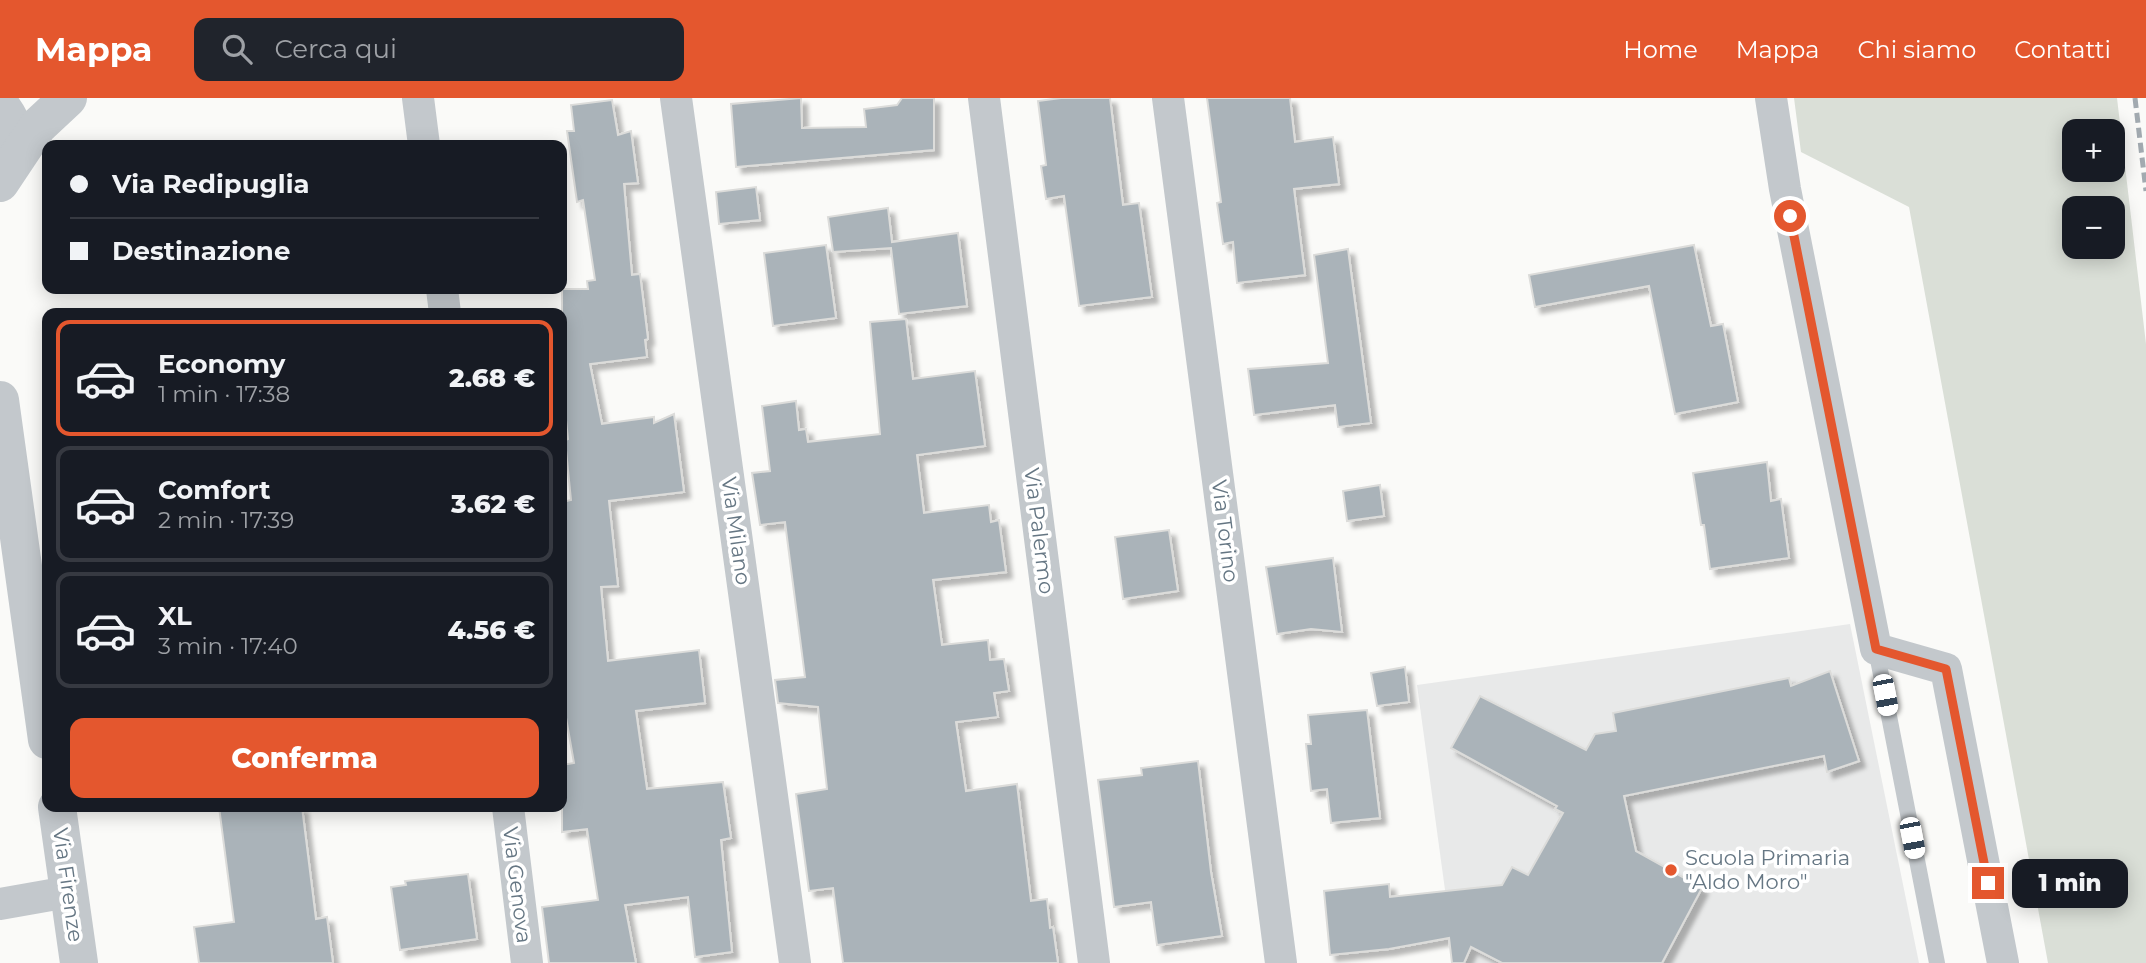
<!DOCTYPE html>
<html lang="it">
<head>
<meta charset="utf-8">
<style>
	body { margin:0; font-family:Montserrat,sans-serif; background:#20242c; color:#f1f3f6; height:100vh; display:flex; flex-direction:column; font-size:26px; white-space:nowrap }
	* { box-sizing:border-box; margin:0 }
	p { font-size:23px; color:#9ea1a6 }
	.icon { flex:none; width:38px; height:38px; fill:none; stroke:currentColor; stroke-width:2; stroke-linecap:round; stroke-linejoin:round }
	.map { position:relative; flex:1; overflow:hidden }
	.details { position:absolute; left:42px; top:210px; width:525px; height:504px; display:flex; flex-direction:column; background:#171b24; border-radius:14px; box-shadow:0 4px 18px #0003 }
	.details>* { flex:none }
	.guide { position:absolute; left:42px; top:42px; width:525px; height:154px; border-radius:14px; box-shadow:0 4px 18px #0003; display:grid; align-content:center; height:154px; padding:0 28px; background:#171b24 }
	.fabs { position:absolute; left:2062px; top:21px; display:grid; gap:14px }
	.fabs a { display:grid; place-items:center; width:63px; height:63px; border-radius:14px; background:#171b24; box-shadow:0 4px 18px #0003; font-size:35px }
	.end { position:absolute; width:32px; height:32px; margin:-16px; border:9px solid #e4572e; background:#fff; box-shadow:0 0 0 4px #fff }
	.from { border-radius:50% }
	.bubble { position:absolute; height:49px; border-radius:14px; background:#171b24; box-shadow:0 4px 18px #0003; font-size:23px; font-weight:800; line-height:49px; text-align:center }
	.car { position:absolute; width:21px; height:42px; margin:-21px -10px; border-radius:9px; box-shadow:0 0 5px 2px #0007; background:linear-gradient(#fff 24%,#345 0 40%,#fff 0 76%,#345 0 86%,#fff 0) }
	.guide b { display:flex; align-items:center; gap:24px; height:66px; font-size:26px }
	.guide b+b { border-top:2px solid #363941 }
	.guide i { width:18px; height:18px; background:#f1f3f6 }
	ul { padding:12px 0 0; list-style:none }
	li { display:flex; align-items:center; gap:21px; height:116px; margin:0 14px 10px; padding:0 14px; border:4px solid #363941; border-radius:14px }
	li div { flex:1 }
	li b { display:block; font-size:26px }
	li em { font-style:normal; font-weight:800 }
	li.current { border-color:#e4572e }
	li>.icon { width:63px; height:63px; stroke-width:1.5 }
	.primary-button { display:flex; gap:14px; margin-top:auto; padding:14px 28px }
	.primary-button a { flex:1; height:80px; border-radius:14px; background:#e4572e; color:#fff; font-size:28px; font-weight:800; line-height:80px; text-align:center }
	header { display:flex; align-items:center; gap:42px; box-sizing:border-box; height:98px; padding:0 35px; background:#e4572e; color:#fff }
	header strong { font-size:33px }
	nav { display:flex; gap:38px; margin-inline-start:auto; font-size:24px }
	.search { width:490px; height:63px; background:#20242c; display:flex; align-items:center; gap:18px; box-sizing:border-box; padding:0 24px; border-radius:14px; color:#9ea1a6; font-size:26px }
	.map>svg:first-child { display:block }
</style>
</head>
<body>
<header>
<strong>Mappa</strong>
<div class="search"><svg class="icon" aria-label="search" viewBox="0 0 24 24"><circle cx="10" cy="10" r="6"/><path d="M15 15l6 6"/></svg>Cerca qui</div>
<nav><a>Home</a><a>Mappa</a><a>Chi siamo</a><a>Contatti</a></nav>
</header>
<div class="map">
<svg width="2146" height="865" viewBox="0 0 2146 865">
	<defs>
		<filter id="shadow"><feDropShadow dx="6" dy="6" stdDeviation="2" flood-color="#0004"/></filter>
	</defs>
	<rect width="100%" height="100%" fill="#fafaf8"/>
	<!-- built -->
	<polygon fill="#e8e9e9" points="1850,526 1919,865 1455,865 1417,587"/>
	<!-- green -->
	<path fill="#dadfd7" fill-rule="evenodd" d="M1794,0h323l29,246v619h-98l-139,-756 -108,-55zM2074,33h38v39h-38zM2074,110h38v39h-38z"/>
	<!-- building -->
	<g fill="#aab3b9" stroke="#dcdcda" stroke-width="2" filter="url(#shadow)">
		<polygon points="801,0 802,30 866,29 864,11 897,7 902,0 934,0 934,52 736,69 731,6"/>
		<polygon points="1061,0 1110,0 1123,107 1139,105 1152,199 1079,208 1064,98 1046,101 1041,68 1046,67 1038,3"/>
		<polygon points="1207,0 1290,0 1295,44 1333,39 1339,86 1294,91 1305,177 1237,185 1233,144 1223,146 1217,105 1221,104"/>
		<polygon points="612,2 618,37 631,33 638,85 624,86 632,177 640,176 648,241 645,242 647,259 590,266 602,326 654,319 654,325 674,316 684,394 609,403 618,488 601,489 608,563 699,552 705,605 636,613 647,691 723,684 731,740 721,742 732,854 695,859 688,799 625,807 636,865 549,865 542,809 598,802 587,731 562,734 562,667 574,665 562,597 562,404 571,402 565,342 568,341 562,284 562,191 588,191 587,183 595,182 583,102 577,104 567,33 574,33 571,7"/>
		<polygon points="756,89 760,122 719,126 716,94"/>
		<polygon points="888,110 892,144 958,135 967,208 899,216 891,150 833,154 828,119"/>
		<polygon points="826,147 836,220 773,228 764,155"/>
		<polygon points="1694,147 1711,228 1723,226 1738,304 1675,316 1649,188 1535,209 1529,177"/>
		<polygon points="1348,151 1371,325 1338,329 1335,307 1254,317 1248,271 1328,265 1314,157"/>
		<polygon points="906,221 913,281 975,273 985,348 917,357 924,415 989,407 991,424 999,422 1006,474 933,482 942,547 988,542 990,562 1004,561 1009,593 994,595 998,619 956,624 966,693 1017,686 1031,803 1047,801 1050,830 1053,829 1058,865 843,865 833,790 809,793 796,696 827,691 818,609 778,605 775,582 805,579 785,424 760,427 752,375 770,373 762,308 796,303 799,332 806,331 808,344 880,336 870,224"/>
		<polygon points="1767,364 1771,403 1781,401 1789,460 1710,471 1704,427 1701,427 1693,375"/>
		<polygon points="1380,387 1384,418 1347,423 1343,393"/>
		<polygon points="1169,432 1178,493 1123,501 1115,439"/>
		<polygon points="1333,460 1342,534 1311,531 1277,536 1266,469"/>
		<polygon points="1405,569 1409,604 1377,608 1371,575"/>
		<polygon points="1830,573 1859,663 1827,674 1824,658 1624,698 1636,753 1702,790 1662,865 1502,865 1471,849 1464,865 1452,865 1449,840 1389,851 1330,857 1324,793 1389,786 1390,799 1502,787 1512,769 1528,777 1563,715 1555,711 1557,708 1451,650 1480,598 1586,652 1595,636 1616,633 1613,615 1789,580 1791,588"/>
		<polygon points="1367,612 1380,720 1331,725 1327,691 1311,693 1306,646 1311,646 1308,617"/>
		<polygon points="1198,663 1211,774 1222,838 1157,847 1151,804 1114,809 1098,682 1142,677 1141,670"/>
		<polygon points="219,709 302,709 316,821 327,819 333,865 199,865 194,829 234,824"/>
		<polygon points="468,776 477,841 400,852 391,789 406,787 405,783"/>
	</g>
	<g fill="none" stroke-linecap="round" stroke-linejoin="round">
		<!-- service -->
		<polyline stroke="#c3c8cc" stroke-width="16" points="1876,551 1937,865"/>
		<!-- minor -->
		<g stroke="#c3c8cc" stroke-width="32">
			<polyline points="418,0 424,47"/>
			<polyline points="676,0 795,865"/>
			<polyline points="984,0 1094,865"/>
			<polyline points="1168,0 1281,865"/>
			<polyline points="1771,0 1785,91 1876,551 1946,571 2003,865"/>
			<polyline points="442,191 445,215"/>
			<polyline points="508,709 527,865"/>
			<polyline points="0,806 68,794"/>
		</g>
		<!-- tertiary -->
		<g stroke="#c3c8cc" stroke-width="38">
			<path d="M0,7c14,17 17,32 15,53"/>
			<polyline points="0,85 38,28 68,0"/>
			<polyline points="0,302 47,642"/>
			<polyline points="57,709 79,865"/>
		</g>
		<!-- rail -->
		<polyline stroke="#a2aab0" stroke-width="5" stroke-dasharray="10 5" stroke-linecap="butt" points="2135,0 2146,93"/>
	</g>
	<g fill="none" stroke-linecap="round" stroke-linejoin="round">
		<!-- route -->
		<polyline stroke="#e4572e" stroke-width="9" points="1790,118 1876,551 1946,571 1988,785"/>
	</g>
	<!-- markers -->
	<circle fill="#e4572e" stroke="#fff" stroke-width="2.5" cx="1671" cy="772" r="7"/>
	<g text-anchor="middle" stroke-width="7" stroke-linejoin="round" paint-order="stroke">
		<!-- street labels -->
		<g font-size="21" fill="#657683" stroke="#fff">
			<text transform="translate(736 433) rotate(82)" y="7">Via Milano</text>
			<text transform="translate(1039 433) rotate(83)" y="7">Via Palermo</text>
			<text transform="translate(1225 433) rotate(83)" y="7">Via Torino</text>
			<text transform="translate(68 787) rotate(82)" y="7">Via Firenze</text>
			<text transform="translate(517 787) rotate(83)" y="7">Via Genova</text>
		</g>
		<!-- poi labels -->
		<g font-size="21" fill="#657683" stroke="#fff" text-anchor="start">
			<text x="1685" y="767">Scuola Primaria<tspan x="1685" dy="24">"Aldo Moro"</tspan></text>
		</g>
	</g>
</svg>
<div class="fabs">
<a>+</a>
<a>−</a>
</div>
<i class="end from" style="left:1790px;top:118px"></i>
<i class="end" style="left:1988px;top:785px"></i>
<div class="bubble" style="left:2012px;top:761px;width:116px">1 min</div>
<i class="car" style="left:1885px;top:597px;rotate:169deg"></i>
<i class="car" style="left:1912px;top:740px;rotate:169deg"></i>
<div class="guide">
<b><i class="from"></i>Via Redipuglia</b>
<b><i></i>Destinazione</b>
</div>
<section class="details">
<ul>
<li class="current"><svg class="icon" aria-label="car" viewBox="0 0 24 24"><path d="M5 17H2v-5l4-1 3-4h7l3 4 3 1v5h-3M9 17h6M6 11h13"/><circle cx="7" cy="17" r="2"/><circle cx="17" cy="17" r="2"/></svg><div><b>Economy</b><p>1 min · 17:38</p></div><em>2.68 €</em></li>
<li><svg class="icon" aria-label="car" viewBox="0 0 24 24"><path d="M5 17H2v-5l4-1 3-4h7l3 4 3 1v5h-3M9 17h6M6 11h13"/><circle cx="7" cy="17" r="2"/><circle cx="17" cy="17" r="2"/></svg><div><b>Comfort</b><p>2 min · 17:39</p></div><em>3.62 €</em></li>
<li><svg class="icon" aria-label="car" viewBox="0 0 24 24"><path d="M5 17H2v-5l4-1 3-4h7l3 4 3 1v5h-3M9 17h6M6 11h13"/><circle cx="7" cy="17" r="2"/><circle cx="17" cy="17" r="2"/></svg><div><b>XL</b><p>3 min · 17:40</p></div><em>4.56 €</em></li>
</ul>
<div class="primary-button"><a>Conferma</a></div>
</section>
</div>
</body>
</html>
